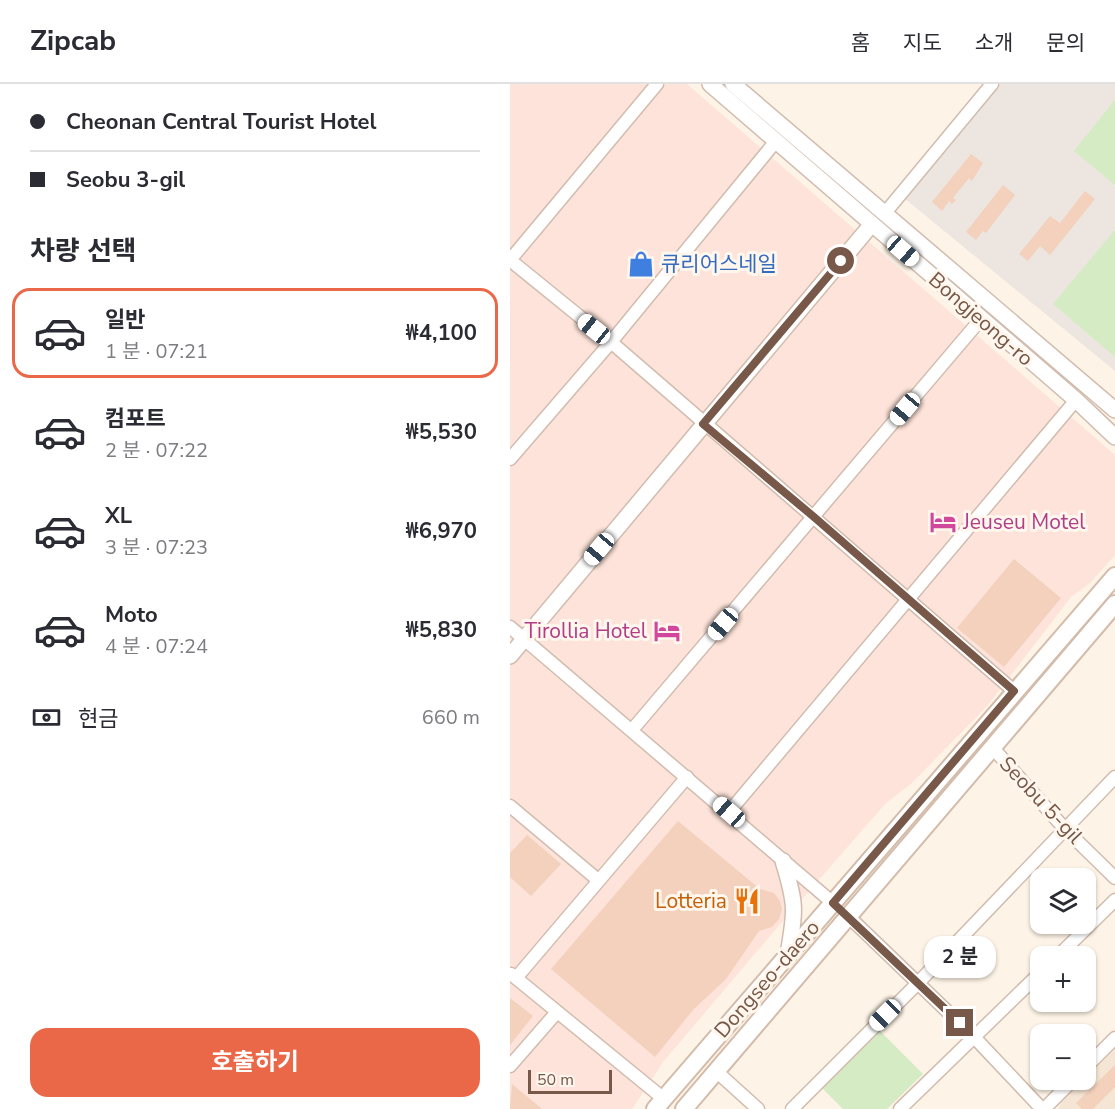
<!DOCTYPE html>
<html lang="ko">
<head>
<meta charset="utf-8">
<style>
	body { margin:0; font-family:"Nunito Sans","Noto Sans KR",sans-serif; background:#f7f7f7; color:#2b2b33; height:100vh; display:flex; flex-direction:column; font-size:22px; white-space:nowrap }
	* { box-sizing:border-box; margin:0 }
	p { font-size:20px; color:#7c7c81 }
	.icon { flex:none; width:33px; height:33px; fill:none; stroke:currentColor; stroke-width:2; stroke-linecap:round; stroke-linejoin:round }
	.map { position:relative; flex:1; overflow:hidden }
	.panel { display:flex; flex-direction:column; background:#fff; width:510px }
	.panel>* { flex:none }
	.hud { display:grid; align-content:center; height:132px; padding:0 30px; background:#fff }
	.buttons { position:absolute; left:520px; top:784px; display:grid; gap:12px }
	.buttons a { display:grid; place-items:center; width:66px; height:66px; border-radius:12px; background:#fff; box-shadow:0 2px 4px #0004; font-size:30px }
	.scale { position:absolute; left:18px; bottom:15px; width:84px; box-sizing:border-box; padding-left:6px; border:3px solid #775849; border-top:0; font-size:16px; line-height:21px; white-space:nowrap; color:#775849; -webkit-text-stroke:4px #fff7ed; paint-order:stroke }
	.end { position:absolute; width:27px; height:27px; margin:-14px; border:8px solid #775849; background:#fff; box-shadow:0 0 0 3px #fff }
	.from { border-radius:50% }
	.bubble { position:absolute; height:42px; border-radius:18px; background:#fff; box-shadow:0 2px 4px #0004; font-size:20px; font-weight:700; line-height:42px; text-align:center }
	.car { position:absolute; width:18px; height:36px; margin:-18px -9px; border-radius:8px; box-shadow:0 0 4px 2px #0007; background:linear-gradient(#fff 24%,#345 0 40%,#fff 0 76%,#345 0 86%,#fff 0) }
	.hud b { display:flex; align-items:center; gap:21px; height:57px; font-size:22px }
	.hud b+b { border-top:2px solid #e1e1e2 }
	.hud i { width:15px; height:15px; background:#2b2b33 }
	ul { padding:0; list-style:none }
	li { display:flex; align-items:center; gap:18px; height:90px; margin:0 12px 9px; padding:0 18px; border:3px solid transparent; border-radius:18px }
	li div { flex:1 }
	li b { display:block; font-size:22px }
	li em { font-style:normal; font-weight:700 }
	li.current { border-color:#ea6748 }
	li>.icon { width:54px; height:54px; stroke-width:1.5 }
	h2 { padding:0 30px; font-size:27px; line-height:72px }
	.pay { display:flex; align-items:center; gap:15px; height:66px; padding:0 30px; font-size:22px }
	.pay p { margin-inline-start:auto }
	.button { display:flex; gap:12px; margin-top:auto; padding:12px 30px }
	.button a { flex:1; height:69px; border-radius:18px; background:#ea6748; color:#fff; font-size:24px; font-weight:700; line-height:69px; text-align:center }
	header { display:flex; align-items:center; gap:36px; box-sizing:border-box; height:84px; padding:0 30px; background:#fff; border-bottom:2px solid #e1e1e2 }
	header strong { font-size:28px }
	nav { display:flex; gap:33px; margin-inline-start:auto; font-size:21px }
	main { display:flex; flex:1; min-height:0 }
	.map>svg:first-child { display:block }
</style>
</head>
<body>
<header>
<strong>Zipcab</strong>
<nav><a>홈</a><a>지도</a><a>소개</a><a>문의</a></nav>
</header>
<main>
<section class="panel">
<div class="hud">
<b><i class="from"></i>Cheonan Central Tourist Hotel</b>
<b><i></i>Seobu 3-gil</b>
</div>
<h2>차량 선택</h2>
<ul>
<li class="current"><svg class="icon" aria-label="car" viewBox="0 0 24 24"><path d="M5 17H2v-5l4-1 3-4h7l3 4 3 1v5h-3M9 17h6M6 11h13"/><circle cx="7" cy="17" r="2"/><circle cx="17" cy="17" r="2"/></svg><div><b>일반</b><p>1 분 · 07:21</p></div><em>₩4,100</em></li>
<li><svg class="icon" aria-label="car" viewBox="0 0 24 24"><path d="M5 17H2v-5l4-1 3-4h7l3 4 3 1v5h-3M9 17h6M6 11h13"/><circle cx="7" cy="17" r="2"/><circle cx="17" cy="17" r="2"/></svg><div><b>컴포트</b><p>2 분 · 07:22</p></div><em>₩5,530</em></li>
<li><svg class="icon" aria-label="car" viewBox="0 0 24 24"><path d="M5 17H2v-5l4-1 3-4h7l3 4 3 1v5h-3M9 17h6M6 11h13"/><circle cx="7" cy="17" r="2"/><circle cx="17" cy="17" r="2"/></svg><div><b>XL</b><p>3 분 · 07:23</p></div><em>₩6,970</em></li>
<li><svg class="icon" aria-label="car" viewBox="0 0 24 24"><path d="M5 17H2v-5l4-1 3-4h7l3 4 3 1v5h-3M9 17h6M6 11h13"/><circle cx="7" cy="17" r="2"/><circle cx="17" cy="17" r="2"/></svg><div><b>Moto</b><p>4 분 · 07:24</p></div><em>₩5,830</em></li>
</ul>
<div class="pay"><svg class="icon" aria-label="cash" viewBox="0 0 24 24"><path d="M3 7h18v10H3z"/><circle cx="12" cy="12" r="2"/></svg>현금<p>660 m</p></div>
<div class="button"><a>호출하기</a></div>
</section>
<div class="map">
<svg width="605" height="1025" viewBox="0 0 605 1025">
	<rect width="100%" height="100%" fill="#fdf3e6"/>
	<!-- residential -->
	<polygon fill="#f5e5d4" points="605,965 605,1025 548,1025 554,1014 576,996 576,993"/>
	<!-- commercial -->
	<polygon fill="#fde3d9" points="0,0 177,0 605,371 605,471 580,499 561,513 478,621 402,699 376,719 271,839 153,978 122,1025 0,1025"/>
	<!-- industrial -->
	<polygon fill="#ede6e0" points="489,0 605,0 605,287 394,114"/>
	<!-- green -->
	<g fill="#d5ebc3">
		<polygon points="605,16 605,101 564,67"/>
		<polygon points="605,146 605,273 543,220"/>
		<polygon points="368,945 413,990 377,1025 333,1025 310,1002"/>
	</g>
	<!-- building -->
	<g fill="#f3d1bc">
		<polygon points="461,70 473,79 462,97 459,94 443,114 446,116 442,120 439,117 432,127 422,118"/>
		<polygon points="493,101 505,111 476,149 473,147 466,156 456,148"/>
		<polygon points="575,107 585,115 540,171 530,162 518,177 509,170 540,132 550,139"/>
		<polygon points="504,475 551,514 494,583 447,544"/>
		<polygon points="168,737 250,805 264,809 270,817 272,825 269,835 262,843 249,847 216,895 183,926 145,973 41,885"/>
		<polygon points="17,751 51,780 21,812 0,793 0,769"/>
		<polygon points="0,914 23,932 0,961"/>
		<polygon points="605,981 605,1003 583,1025 572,1025 566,1019"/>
		<polygon points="2,1000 32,1025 0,1025"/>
	</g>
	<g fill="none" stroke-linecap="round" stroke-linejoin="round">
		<!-- minor casing -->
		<g stroke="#d1bcae" stroke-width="15">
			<g id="minor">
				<polyline points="375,129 482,0"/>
				<polyline points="0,176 101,258 504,607"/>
				<polyline points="0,176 147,0"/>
				<polyline points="0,375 101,258 266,57"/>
				<polyline points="0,543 323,819"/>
				<polyline points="122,646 471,235"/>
				<polyline points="482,663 555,745 605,794"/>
				<polyline points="0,722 88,796"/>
				<polyline points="219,728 566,316"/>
				<polyline points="338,832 464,953 532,1025"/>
				<polyline points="547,873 605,816"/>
				<polyline points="1,890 154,1015"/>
				<polyline points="6,894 177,693"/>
				<polyline points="0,982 47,928"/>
				<polyline points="576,983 605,954"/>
				<polyline points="206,987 248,1025"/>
				<polyline points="282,1025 407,900 605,693"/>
				<polyline points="390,1025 531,888"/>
				<polyline points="534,1025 563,996"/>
			</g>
		</g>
		<!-- tertiary casing -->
		<g stroke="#d1bcae" stroke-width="18">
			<g id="tertiary">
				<polyline points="200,0 566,316 605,353"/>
				<polyline points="223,0 605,326"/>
				<polyline points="0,572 362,140"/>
				<path d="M273,777c13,42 13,49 5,93"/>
			</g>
		</g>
		<!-- secondary casing -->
		<g stroke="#d4bcab" stroke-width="20">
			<g id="secondary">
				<polyline points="145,1025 605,492"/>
				<polyline points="174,1025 605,520"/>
			</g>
		</g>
		<!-- minor -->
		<use href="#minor" stroke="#fff" stroke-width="12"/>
		<!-- tertiary -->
		<use href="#tertiary" stroke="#fff" stroke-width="15"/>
		<!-- secondary -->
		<use href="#secondary" stroke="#fff" stroke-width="16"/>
	</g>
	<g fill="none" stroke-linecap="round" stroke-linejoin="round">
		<!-- route -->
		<polyline stroke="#775849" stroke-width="8" points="331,177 193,340 304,433 504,607 323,819 450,939"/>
	</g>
	<!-- icons -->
	<defs>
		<g id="shop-bare" transform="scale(2.07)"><path d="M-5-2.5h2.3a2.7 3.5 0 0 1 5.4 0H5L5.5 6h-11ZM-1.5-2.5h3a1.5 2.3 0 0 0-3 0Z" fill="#3f7fe0" stroke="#fff7ed" stroke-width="2.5" paint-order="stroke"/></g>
		<g id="hotel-bare" transform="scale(2.07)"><path d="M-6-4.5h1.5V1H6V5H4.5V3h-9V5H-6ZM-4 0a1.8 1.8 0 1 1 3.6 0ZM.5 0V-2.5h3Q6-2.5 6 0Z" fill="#d1479c" stroke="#fff7ed" stroke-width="2.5" paint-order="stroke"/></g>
		<g id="restaurant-bare" transform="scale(2.07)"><path d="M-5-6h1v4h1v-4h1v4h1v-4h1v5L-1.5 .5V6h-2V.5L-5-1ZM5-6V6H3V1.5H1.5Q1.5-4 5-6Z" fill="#e8710a" stroke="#fff7ed" stroke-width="2.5" paint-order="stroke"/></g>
	</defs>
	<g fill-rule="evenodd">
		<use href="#shop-bare" x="131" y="180"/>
		<use href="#hotel-bare" x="433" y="438"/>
		<use href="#hotel-bare" x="157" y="547"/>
		<use href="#restaurant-bare" x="237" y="817"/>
	</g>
	<g text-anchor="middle" stroke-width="6" stroke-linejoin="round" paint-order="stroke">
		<!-- shop labels -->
		<g font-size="21" fill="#366cbe" stroke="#fff7ed" text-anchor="start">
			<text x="151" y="187">큐리어스네일</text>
		</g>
		<!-- street labels -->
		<g font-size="21" fill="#775849" stroke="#fff7ed">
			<text transform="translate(471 235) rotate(41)" y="7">Bongjeong-ro</text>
			<text transform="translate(531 716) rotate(47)" y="7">Seobu 5-gil</text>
			<text transform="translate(257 895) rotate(-49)" y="7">Dongseo-daero</text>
		</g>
		<!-- hotel labels -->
		<g font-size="21" fill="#b23c85" stroke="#fff7ed" text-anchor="start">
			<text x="453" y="445">Jeuseu Motel</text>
			<text x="137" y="554" text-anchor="end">Tirollia Hotel</text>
		</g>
		<!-- food labels -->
		<g font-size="21" fill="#c56008" stroke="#fff7ed" text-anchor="end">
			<text x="217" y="824">Lotteria</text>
		</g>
	</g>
</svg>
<div class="buttons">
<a><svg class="icon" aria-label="layers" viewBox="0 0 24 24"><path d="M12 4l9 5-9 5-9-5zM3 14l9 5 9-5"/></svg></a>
<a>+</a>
<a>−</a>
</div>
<div class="scale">50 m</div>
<i class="end from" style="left:331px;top:177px"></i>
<i class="end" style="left:450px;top:939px"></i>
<div class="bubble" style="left:414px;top:852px;width:72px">2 분</div>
<i class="car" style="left:393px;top:167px;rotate:131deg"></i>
<i class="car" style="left:84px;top:245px;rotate:309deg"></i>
<i class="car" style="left:395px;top:325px;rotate:220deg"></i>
<i class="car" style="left:89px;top:465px;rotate:220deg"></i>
<i class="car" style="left:213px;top:540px;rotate:220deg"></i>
<i class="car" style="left:219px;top:728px;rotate:311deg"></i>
<i class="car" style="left:375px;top:931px;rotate:225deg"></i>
</div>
</main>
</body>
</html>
